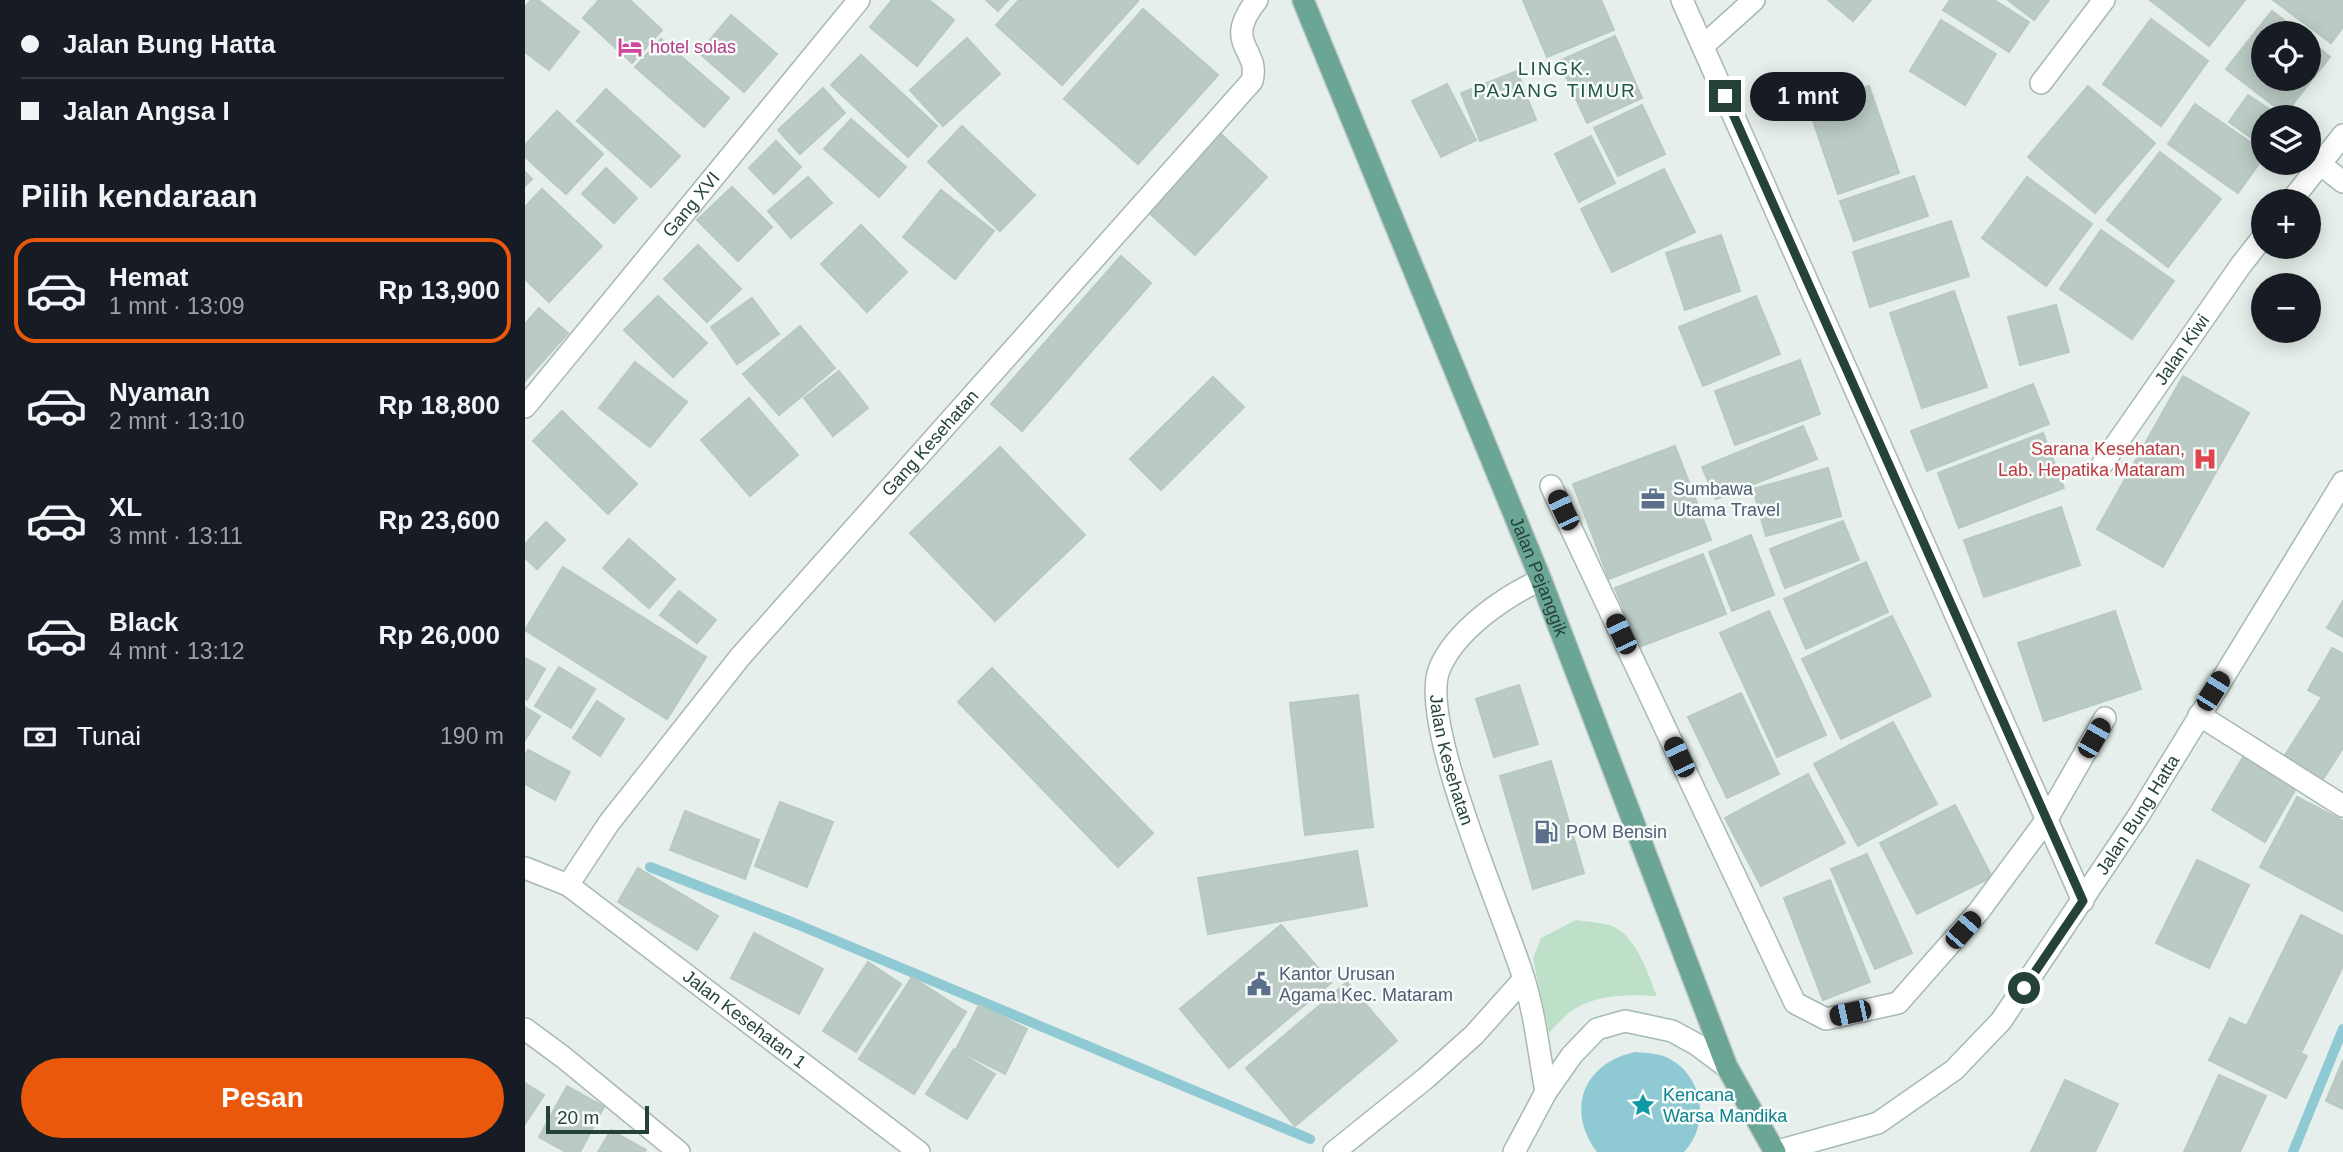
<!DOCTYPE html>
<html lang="id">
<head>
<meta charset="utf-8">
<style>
	body { margin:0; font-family:Arial,sans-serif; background:#242831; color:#f1f3f6; height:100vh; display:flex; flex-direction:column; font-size:26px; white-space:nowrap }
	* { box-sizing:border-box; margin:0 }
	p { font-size:23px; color:#9ea1a6 }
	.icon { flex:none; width:38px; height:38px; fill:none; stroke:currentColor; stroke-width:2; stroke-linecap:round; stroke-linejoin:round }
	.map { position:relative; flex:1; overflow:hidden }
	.panel { display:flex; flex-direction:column; background:#171b24; width:525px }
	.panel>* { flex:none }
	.banner { display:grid; align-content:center; height:154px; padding:0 21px; background:#171b24 }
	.buttons { position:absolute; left:1726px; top:21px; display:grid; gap:14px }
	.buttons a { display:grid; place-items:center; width:70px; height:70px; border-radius:50%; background:#171b24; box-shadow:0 4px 18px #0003; font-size:35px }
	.scale { position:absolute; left:21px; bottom:18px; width:103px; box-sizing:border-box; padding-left:7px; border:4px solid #24423a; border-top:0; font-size:19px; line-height:24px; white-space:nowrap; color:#24423a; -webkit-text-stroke:5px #f7fbf9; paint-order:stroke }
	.end { position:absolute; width:32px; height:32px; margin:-16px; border:9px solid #24423a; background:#fff; box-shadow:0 0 0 4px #fff }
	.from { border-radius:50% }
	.bubble { position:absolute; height:49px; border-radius:24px; background:#171b24; box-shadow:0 4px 18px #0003; font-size:23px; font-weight:800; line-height:49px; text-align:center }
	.car { position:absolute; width:21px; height:42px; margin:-21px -10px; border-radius:9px; box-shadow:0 0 5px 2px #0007; background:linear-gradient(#222 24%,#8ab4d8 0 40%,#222 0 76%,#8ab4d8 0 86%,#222 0) }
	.banner b { display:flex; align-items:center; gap:24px; height:66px; font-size:26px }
	.banner b+b { border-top:2px solid #363941 }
	.banner i { width:18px; height:18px; background:#f1f3f6 }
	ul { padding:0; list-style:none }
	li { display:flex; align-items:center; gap:21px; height:105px; margin:0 14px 10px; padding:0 7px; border:4px solid transparent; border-radius:21px }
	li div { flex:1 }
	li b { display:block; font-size:26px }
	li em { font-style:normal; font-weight:800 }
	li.current { border-color:#ea580c }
	li>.icon { width:63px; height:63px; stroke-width:1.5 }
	h2 { padding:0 21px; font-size:32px; line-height:84px }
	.pay { display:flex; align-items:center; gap:18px; height:77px; padding:0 21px; font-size:26px }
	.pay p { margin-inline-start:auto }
	.primary-button { display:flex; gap:14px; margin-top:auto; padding:14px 21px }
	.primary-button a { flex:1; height:80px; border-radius:42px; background:#ea580c; color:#fff; font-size:28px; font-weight:800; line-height:80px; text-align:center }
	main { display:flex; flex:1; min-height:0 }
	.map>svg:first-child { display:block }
</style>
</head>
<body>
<main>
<section class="panel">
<div class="banner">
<b><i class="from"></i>Jalan Bung Hatta</b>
<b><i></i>Jalan Angsa I</b>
</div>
<h2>Pilih kendaraan</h2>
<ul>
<li class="current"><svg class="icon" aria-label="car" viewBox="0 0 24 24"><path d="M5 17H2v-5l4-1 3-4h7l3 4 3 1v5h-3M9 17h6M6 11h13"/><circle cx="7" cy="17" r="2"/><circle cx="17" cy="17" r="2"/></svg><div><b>Hemat</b><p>1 mnt · 13:09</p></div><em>Rp 13,900</em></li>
<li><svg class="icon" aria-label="car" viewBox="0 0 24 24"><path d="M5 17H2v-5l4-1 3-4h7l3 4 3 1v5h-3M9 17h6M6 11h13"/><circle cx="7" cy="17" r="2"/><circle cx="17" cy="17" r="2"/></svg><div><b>Nyaman</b><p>2 mnt · 13:10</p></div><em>Rp 18,800</em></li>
<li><svg class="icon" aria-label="car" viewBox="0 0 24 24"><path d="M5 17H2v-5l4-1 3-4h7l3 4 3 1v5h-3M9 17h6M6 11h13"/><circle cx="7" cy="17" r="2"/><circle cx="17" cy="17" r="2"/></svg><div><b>XL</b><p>3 mnt · 13:11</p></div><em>Rp 23,600</em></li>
<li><svg class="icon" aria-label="car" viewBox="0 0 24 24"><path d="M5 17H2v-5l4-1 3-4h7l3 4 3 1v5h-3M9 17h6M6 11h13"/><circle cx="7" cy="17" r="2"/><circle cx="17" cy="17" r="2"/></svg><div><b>Black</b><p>4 mnt · 13:12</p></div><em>Rp 26,000</em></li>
</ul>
<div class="pay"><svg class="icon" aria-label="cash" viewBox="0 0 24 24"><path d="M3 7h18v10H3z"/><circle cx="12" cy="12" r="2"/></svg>Tunai<p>190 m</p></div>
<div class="primary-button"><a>Pesan</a></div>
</section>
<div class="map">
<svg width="1818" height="1152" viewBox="0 0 1818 1152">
	<rect width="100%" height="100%" fill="#e6efeb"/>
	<!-- green -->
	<path fill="#bfe0c8" d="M1051,920c12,2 27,2 38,7 24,12 33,46 43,69 -28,-2 -65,-2 -88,17 -7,6 -14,13 -20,20l-16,-74 8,-21z"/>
	<!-- water -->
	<path fill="#8ec9d4" d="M1110,1052c12,1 22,1 33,6 35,17 43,66 16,94h-87c-32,-43 -13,-89 38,-100z"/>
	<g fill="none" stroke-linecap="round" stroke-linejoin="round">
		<!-- stream -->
		<g stroke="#8ec9d4" stroke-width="10">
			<polyline points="125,867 269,923 785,1139"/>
			<polyline points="1768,1152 1818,1029"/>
		</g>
	</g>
	<!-- building -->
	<g fill="#bbcac4" stroke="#b8c9c2" stroke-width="2">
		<polygon points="6,0 13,0 54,32 24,70 0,52 0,7"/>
		<polygon points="74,0 105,0 137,30 107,63 58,18"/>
		<polygon points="367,0 404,0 429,20 392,66 345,27"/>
		<polygon points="461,0 483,0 473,11"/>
		<polygon points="494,0 612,0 613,1 537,85 471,25"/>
		<polygon points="998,0 1076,0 1089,30 1022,57"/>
		<polygon points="1303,0 1346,0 1328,21"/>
		<polygon points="1425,0 1469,0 1504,22 1484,52 1418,10"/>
		<polygon points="1483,0 1524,0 1509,20"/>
		<polygon points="1625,0 1720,0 1684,46"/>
		<polygon points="1748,0 1818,0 1818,27 1806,43"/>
		<polygon points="618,9 693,75 613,164 539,99"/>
		<polygon points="1747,11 1776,33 1738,33 1738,79 1783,79 1783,39 1805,57 1760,114 1701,69"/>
		<polygon points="206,15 252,54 219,92 174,53"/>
		<polygon points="1626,19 1683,61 1636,126 1578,84"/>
		<polygon points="1416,20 1471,54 1440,105 1385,71"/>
		<polygon points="1090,36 1117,98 1062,123 1034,61"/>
		<polygon points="442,38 475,74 418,126 385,90"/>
		<polygon points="136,39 204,98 179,127 110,67"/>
		<polygon points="336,55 412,126 383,157 306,85"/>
		<polygon points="992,71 1011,120 955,141 936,93"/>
		<polygon points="922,84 951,140 916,157 887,101"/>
		<polygon points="1344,86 1374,173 1313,194 1283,106"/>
		<polygon points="1563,86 1630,143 1570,213 1503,157"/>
		<polygon points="298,88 320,113 275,154 253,130"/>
		<polygon points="81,89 155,156 126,187 52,121"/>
		<polygon points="1723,95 1756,117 1738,117 1738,146 1704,122"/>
		<polygon points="1670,104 1738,151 1738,158 1713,193 1643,144"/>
		<polygon points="1117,105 1140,154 1093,176 1069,128"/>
		<polygon points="32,111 78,154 41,194 0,157 0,145"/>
		<polygon points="326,119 381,167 354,197 299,149"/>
		<polygon points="437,126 510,195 475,231 403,162"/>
		<polygon points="695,133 742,177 670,255 622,211"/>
		<polygon points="1066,136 1090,183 1054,202 1030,154"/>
		<polygon points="251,141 276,167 249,194 224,168"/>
		<polygon points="1635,152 1696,199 1643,267 1582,220"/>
		<polygon points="81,168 112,198 89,223 57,194"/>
		<polygon points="1139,169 1170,232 1087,272 1056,209"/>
		<polygon points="0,172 7,179 0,186"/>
		<polygon points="1389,176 1403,216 1329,241 1315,201"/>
		<polygon points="283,177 307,203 266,238 243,211"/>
		<polygon points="1502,177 1567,224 1521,286 1457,238"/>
		<polygon points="207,187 247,227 213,261 172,220"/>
		<polygon points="17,189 77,246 24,302 0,279 0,207"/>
		<polygon points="416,190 469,231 430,279 378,237"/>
		<polygon points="1426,221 1444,276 1345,307 1328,252"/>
		<polygon points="336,225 382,272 342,312 296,264"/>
		<polygon points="1576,230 1649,281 1607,339 1535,289"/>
		<polygon points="1196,235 1215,291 1160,310 1141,253"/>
		<polygon points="173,245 216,289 182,322 139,279"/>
		<polygon points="596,256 626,283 497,431 466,404"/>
		<polygon points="1429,291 1462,387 1397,408 1365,313"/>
		<polygon points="133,296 182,343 148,377 99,330"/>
		<polygon points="1231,296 1255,354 1178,386 1154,327"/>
		<polygon points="227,298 254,334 212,364 186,327"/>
		<polygon points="1531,305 1544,352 1495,365 1483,317"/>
		<polygon points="14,308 43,333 0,381 0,324"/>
		<polygon points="275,326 310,368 254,415 218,374"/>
		<polygon points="1275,360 1295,414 1210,445 1190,391"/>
		<polygon points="110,362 162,402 125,447 74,408"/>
		<polygon points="314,371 343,408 308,436 279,398"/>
		<polygon points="1658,376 1724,413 1638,567 1572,529"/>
		<polygon points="688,377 719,407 636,490 605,459"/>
		<polygon points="1508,384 1524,424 1402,471 1386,431"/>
		<polygon points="224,398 273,455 225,496 176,440"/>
		<polygon points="37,411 112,484 83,514 8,441"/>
		<polygon points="1278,426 1292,459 1191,499 1177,467"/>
		<polygon points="1518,433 1539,488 1434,528 1413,473"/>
		<polygon points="1150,446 1186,540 1084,579 1048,484"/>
		<polygon points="475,447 560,535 470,621 385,533"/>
		<polygon points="1303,468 1316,516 1241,536 1228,489"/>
		<polygon points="1536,507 1555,565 1459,597 1439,540"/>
		<polygon points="1318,521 1334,560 1260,588 1245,549"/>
		<polygon points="21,522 40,540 12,569 0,558 0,544"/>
		<polygon points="1226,535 1249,595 1207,611 1184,552"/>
		<polygon points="104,539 150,579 124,608 78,568"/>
		<polygon points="1178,554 1201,614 1114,647 1090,588"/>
		<polygon points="1341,562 1363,612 1281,649 1259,599"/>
		<polygon points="38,567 181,657 142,719 0,630"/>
		<polygon points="154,591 191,620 172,643 135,615"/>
		<polygon points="1818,601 1818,637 1802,628"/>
		<polygon points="1244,611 1301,735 1252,757 1195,633"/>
		<polygon points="1590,611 1616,689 1519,721 1493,643"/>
		<polygon points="1367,616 1406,696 1316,739 1277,659"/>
		<polygon points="1807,648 1818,654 1818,748 1793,787 1755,763 1797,697 1783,690"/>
		<polygon points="0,658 20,669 2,700 0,699"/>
		<polygon points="34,667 70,689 46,728 10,706"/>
		<polygon points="467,668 628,833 593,867 433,702"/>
		<polygon points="994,685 1013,744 969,757 951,699"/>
		<polygon points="1216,693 1254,774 1202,798 1163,717"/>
		<polygon points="833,695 848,827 780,835 765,703"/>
		<polygon points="72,701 99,719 75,756 48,738"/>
		<polygon points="0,707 15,716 0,740"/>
		<polygon points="1368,722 1412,804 1333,846 1289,764"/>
		<polygon points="3,750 45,772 30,800 0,784 0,756"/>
		<polygon points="1718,757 1771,788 1740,842 1687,810"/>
		<polygon points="1026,761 1059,873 1008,889 975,776"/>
		<polygon points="1283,774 1320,843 1236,886 1200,818"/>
		<polygon points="1772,797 1818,821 1818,911 1735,867"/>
		<polygon points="255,802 308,822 282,887 230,866"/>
		<polygon points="1430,805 1467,877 1392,914 1355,843"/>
		<polygon points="160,811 234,840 220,879 145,850"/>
		<polygon points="832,851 842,906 683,934 673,878"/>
		<polygon points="1342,854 1387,953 1350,969 1306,869"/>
		<polygon points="1672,860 1724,885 1684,968 1631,943"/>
		<polygon points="113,868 193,916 172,950 93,902"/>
		<polygon points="1305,880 1345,982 1298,1000 1259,898"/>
		<polygon points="1776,915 1818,936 1818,966 1777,1051 1722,1025"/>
		<polygon points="756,925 806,983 704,1068 655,1009"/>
		<polygon points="229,933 298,969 274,1014 206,978"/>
		<polygon points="343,962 376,984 331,1052 298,1031"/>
		<polygon points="387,977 441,1012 389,1094 334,1059"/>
		<polygon points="822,982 872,1041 770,1126 721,1068"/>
		<polygon points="454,1005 502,1029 480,1074 431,1049"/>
		<polygon points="1705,1018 1782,1056 1761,1098 1684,1060"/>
		<polygon points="429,1049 470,1074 442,1119 401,1094"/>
		<polygon points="1818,1060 1818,1109 1801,1101"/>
		<polygon points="1694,1075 1741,1096 1715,1152 1659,1152"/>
		<polygon points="1540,1080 1593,1104 1570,1152 1506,1152"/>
		<polygon points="0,1083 19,1095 0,1124"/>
		<polygon points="42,1086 79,1107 55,1152 41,1152 14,1137"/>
		<polygon points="86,1130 121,1150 119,1152 73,1152"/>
	</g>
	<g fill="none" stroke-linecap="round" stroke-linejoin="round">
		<!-- service casing -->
		<g stroke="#a8b8b2" stroke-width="24">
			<polyline id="service" points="1026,486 1270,1003 1301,1019 1373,1003 1454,911 1522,819 1580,718"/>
		</g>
		<!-- minor casing -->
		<g stroke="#a8b8b2" stroke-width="24">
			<g id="minor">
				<polyline points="1157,0 1558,901"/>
				<polyline points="1178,46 1229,0"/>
				<polyline points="1516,83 1579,0"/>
				<polyline points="1795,164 1818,182"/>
				<polyline points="1766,201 1818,135"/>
				<path id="s1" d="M0,407l334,-407"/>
				<path id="s2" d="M1578,463l138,-198 22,-28"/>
				<polyline points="1674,715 1818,806"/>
				<path id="s3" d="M0,868l43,17 351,267"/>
				<path id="s4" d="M43,885l41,-62 131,-166 512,-576c9,-33 -31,-36 5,-81"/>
				<polyline points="0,1029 38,1057 154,1152"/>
			</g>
		</g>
		<!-- tertiary casing -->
		<g stroke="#a8b8b2" stroke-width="24">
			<g id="tertiary">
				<path id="s5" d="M1016,580c-36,16 -87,51 -102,90 -20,54 65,245 84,306 12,37 16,78 23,116"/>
				<polyline points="809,1152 901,1078 949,1035 999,979"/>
			</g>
		</g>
		<!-- secondary casing -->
		<g stroke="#a4bbb3" stroke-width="24">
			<g id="secondary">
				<polyline points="989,1152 1021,1092 1047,1055 1072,1029 1100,1021 1147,1031 1171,1044 1202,1067"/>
				<path id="s6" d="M1249,1152l104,-29 76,-53 47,-49 138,-206 204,-333"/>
			</g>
		</g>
		<!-- primary casing -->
		<g stroke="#c2cac8" stroke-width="24">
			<g id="primary">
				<path id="s7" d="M778,0l238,580 186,487 48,85"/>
			</g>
		</g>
		<!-- service -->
		<use href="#service" stroke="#fff" stroke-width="21"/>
		<!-- minor -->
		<use href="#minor" stroke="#fff" stroke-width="21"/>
		<!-- tertiary -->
		<use href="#tertiary" stroke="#fff" stroke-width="21"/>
		<!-- secondary -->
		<use href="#secondary" stroke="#fff" stroke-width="21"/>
		<!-- primary -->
		<use href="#primary" stroke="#6aa596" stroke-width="21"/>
	</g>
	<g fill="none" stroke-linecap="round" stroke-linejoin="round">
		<!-- route -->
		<polyline stroke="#24423a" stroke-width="9" points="1200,96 1558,901 1499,988"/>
	</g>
	<!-- icons -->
	<defs>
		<g id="hotel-bare" transform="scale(1.89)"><path d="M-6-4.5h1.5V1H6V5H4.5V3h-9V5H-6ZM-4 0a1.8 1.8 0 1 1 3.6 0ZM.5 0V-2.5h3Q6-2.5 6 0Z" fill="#d1479c" stroke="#f7fbf9" stroke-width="2.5" paint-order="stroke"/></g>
		<g id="hospital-bare" transform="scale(1.89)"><path d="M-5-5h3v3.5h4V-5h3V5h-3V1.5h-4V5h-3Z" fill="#e0444e" stroke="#f7fbf9" stroke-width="2.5" paint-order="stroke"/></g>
		<g id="office-bare" transform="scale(1.89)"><path d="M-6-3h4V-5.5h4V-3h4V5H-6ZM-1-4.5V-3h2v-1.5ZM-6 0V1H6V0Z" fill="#5c6f8a" stroke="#f7fbf9" stroke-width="2.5" paint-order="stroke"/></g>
		<g id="fuel-bare" transform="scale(1.89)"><path d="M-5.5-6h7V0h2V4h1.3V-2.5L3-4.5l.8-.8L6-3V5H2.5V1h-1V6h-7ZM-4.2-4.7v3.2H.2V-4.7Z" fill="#5c6f8a" stroke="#f7fbf9" stroke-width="2.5" paint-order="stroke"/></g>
		<g id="civic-bare" transform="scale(1.89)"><path d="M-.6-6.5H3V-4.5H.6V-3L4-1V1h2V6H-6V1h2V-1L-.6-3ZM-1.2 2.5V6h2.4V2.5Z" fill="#5c6f8a" stroke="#f7fbf9" stroke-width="2.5" paint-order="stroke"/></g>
		<g id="sight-bare" transform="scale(1.89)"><path d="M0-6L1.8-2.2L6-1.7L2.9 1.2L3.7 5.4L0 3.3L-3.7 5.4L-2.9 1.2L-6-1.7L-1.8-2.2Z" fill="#0f9aa8" stroke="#f7fbf9" stroke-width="2.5" paint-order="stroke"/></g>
	</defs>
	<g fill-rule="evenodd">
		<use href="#hotel-bare" x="105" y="47"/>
		<use href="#hospital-bare" x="1680" y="459"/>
		<use href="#office-bare" x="1128" y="499"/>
		<use href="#fuel-bare" x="1021" y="832"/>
		<use href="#civic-bare" x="734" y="984"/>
		<use href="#sight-bare" x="1118" y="1105"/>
	</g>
	<g text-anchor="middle" stroke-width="5" stroke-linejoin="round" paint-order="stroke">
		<!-- hotel labels -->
		<g font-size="18" fill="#b23c85" stroke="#f7fbf9" text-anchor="start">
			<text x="125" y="53">hotel solas</text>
		</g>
		<!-- street labels -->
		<g font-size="18" fill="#24423a" stroke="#f7fbf9">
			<text dy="6" stroke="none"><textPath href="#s1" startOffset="262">Gang XVI</textPath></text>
			<text dy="6" stroke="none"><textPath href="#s2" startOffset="138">Jalan Kiwi</textPath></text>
			<text dy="6" stroke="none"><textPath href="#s4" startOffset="572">Gang Kesehatan</textPath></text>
			<text dy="6" stroke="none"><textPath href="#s7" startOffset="623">Jalan Pejanggik</textPath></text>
			<text dy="6" stroke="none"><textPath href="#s5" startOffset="231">Jalan Kesehatan</textPath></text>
			<text dy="6" stroke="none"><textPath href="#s6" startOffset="516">Jalan Bung Hatta</textPath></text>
			<text dy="6" stroke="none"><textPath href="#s3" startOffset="268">Jalan Kesehatan 1</textPath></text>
		</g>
		<!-- health labels -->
		<g font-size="18" fill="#be3a42" stroke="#f7fbf9" text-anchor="end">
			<text x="1660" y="455">Sarana Kesehatan,<tspan x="1660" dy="21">Lab. Hepatika Mataram</tspan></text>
		</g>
		<!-- service labels -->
		<g font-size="18" fill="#4e5e75" stroke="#f7fbf9" text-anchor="start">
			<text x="1148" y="495">Sumbawa<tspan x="1148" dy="21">Utama Travel</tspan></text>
			<text x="1041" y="838">POM Bensin</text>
			<text x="754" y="980">Kantor Urusan<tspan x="754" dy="21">Agama Kec. Mataram</tspan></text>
		</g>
		<!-- culture labels -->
		<g font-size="18" fill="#0d838f" stroke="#f7fbf9" text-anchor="start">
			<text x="1138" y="1101">Kencana<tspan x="1138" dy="21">Warsa Mandika</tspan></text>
		</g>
		<!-- neighbourhood labels -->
		<g font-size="19" letter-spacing="2" fill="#1f5548" stroke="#f7fbf9">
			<text x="1030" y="75">LINGK.<tspan x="1030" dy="22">PAJANG TIMUR</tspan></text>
		</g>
	</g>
</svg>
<div class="buttons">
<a><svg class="icon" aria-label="locate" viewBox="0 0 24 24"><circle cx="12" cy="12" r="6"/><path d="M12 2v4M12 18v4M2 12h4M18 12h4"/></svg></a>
<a><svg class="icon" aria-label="layers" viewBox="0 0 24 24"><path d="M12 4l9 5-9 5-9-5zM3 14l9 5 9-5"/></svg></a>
<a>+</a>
<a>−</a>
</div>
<div class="scale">20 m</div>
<i class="end from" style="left:1499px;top:988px"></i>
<i class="end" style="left:1200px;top:96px"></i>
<div class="bubble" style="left:1225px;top:72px;width:116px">1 mnt</div>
<i class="car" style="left:1038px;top:510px;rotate:335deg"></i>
<i class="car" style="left:1096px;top:634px;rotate:335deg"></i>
<i class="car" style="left:1688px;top:691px;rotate:32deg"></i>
<i class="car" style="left:1569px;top:738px;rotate:30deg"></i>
<i class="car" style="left:1154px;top:757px;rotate:335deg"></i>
<i class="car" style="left:1438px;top:930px;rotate:41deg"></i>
<i class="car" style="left:1325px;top:1013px;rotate:258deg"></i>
</div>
</main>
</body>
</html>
